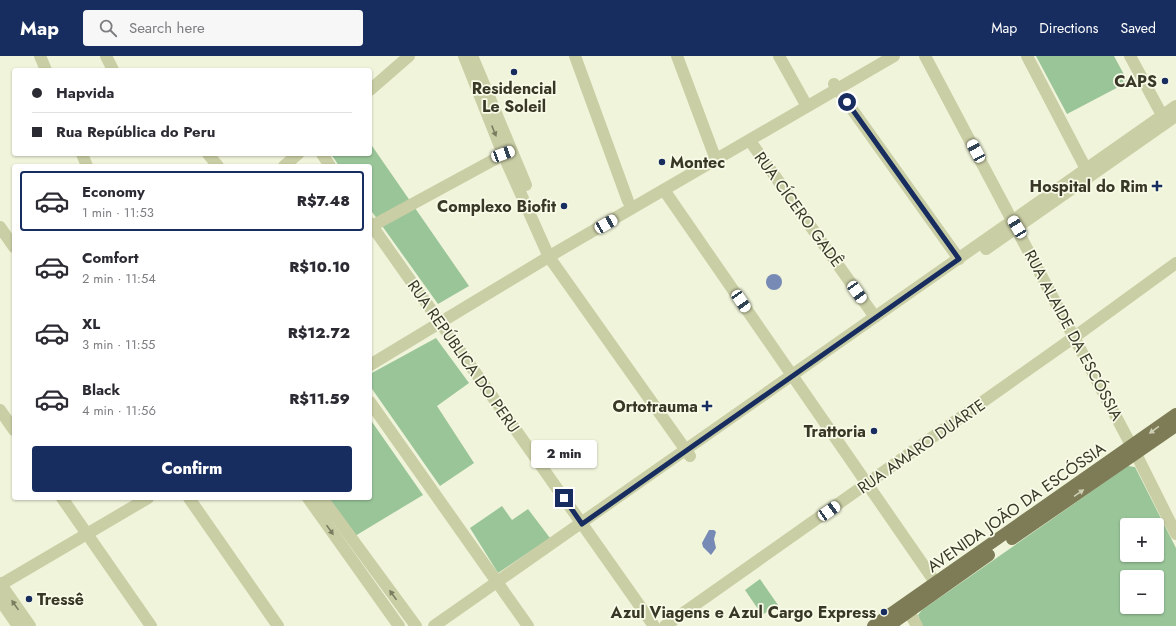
<!DOCTYPE html>
<html lang="en">
<head>
<meta charset="utf-8">
<style>
	body { margin:0; font-family:Jost,sans-serif; background:#f7f7f7; color:#2b2b33; height:100vh; display:flex; flex-direction:column; font-size:15px; white-space:nowrap }
	* { box-sizing:border-box; margin:0 }
	p { font-size:13px; color:#7c7c81 }
	.icon { flex:none; width:22px; height:22px; fill:none; stroke:currentColor; stroke-width:2; stroke-linecap:round; stroke-linejoin:round }
	.map { position:relative; flex:1; overflow:hidden }
	.panel { position:absolute; left:12px; top:108px; width:360px; height:336px; display:flex; flex-direction:column; background:#fff; border-radius:4px; box-shadow:0 1px 3px #0004 }
	.panel>* { flex:none }
	.top-card { position:absolute; left:12px; top:12px; width:360px; height:88px; border-radius:4px; box-shadow:0 1px 3px #0004; display:grid; align-content:center; height:88px; padding:0 20px; background:#fff }
	.buttons { position:absolute; left:1120px; top:462px; display:grid; gap:8px }
	.buttons a { display:grid; place-items:center; width:44px; height:44px; border-radius:4px; background:#fff; box-shadow:0 1px 3px #0004; font-size:20px }
	.end { position:absolute; width:18px; height:18px; margin:-9px; border:5px solid #182d5f; background:#fff; box-shadow:0 0 0 2px #fff }
	.from { border-radius:50% }
	.bubble { position:absolute; height:28px; border-radius:4px; background:#fff; box-shadow:0 1px 3px #0004; font-size:13px; font-weight:800; line-height:28px; text-align:center }
	.car { position:absolute; width:12px; height:24px; margin:-12px -6px; border-radius:5px; box-shadow:0 0 3px 1px #0007; background:linear-gradient(#fff 24%,#345 0 40%,#fff 0 76%,#345 0 86%,#fff 0) }
	.top-card b { display:flex; align-items:center; gap:14px; height:38px; font-size:15px }
	.top-card b+b { border-top:1px solid #e1e1e2 }
	.top-card i { width:10px; height:10px; background:#2b2b33 }
	ul { padding:7px 0 0; list-style:none }
	li { display:flex; align-items:center; gap:12px; height:60px; margin:0 8px 6px; padding:0 12px; border:2px solid transparent; border-radius:4px }
	li div { flex:1 }
	li b { display:block; font-size:15px }
	li em { font-style:normal; font-weight:800 }
	li.current { border-color:#182d5f }
	li>.icon { width:36px; height:36px; stroke-width:1.5 }
	.button { display:flex; gap:8px; margin-top:auto; padding:8px 20px }
	.button a { flex:1; height:46px; border-radius:4px; background:#182d5f; color:#fff; font-size:16px; font-weight:800; line-height:46px; text-align:center }
	header { display:flex; align-items:center; gap:24px; box-sizing:border-box; height:56px; padding:0 20px; background:#182d5f; color:#fff }
	header strong { font-size:19px }
	nav { display:flex; gap:22px; margin-inline-start:auto; font-size:14px }
	.search { width:280px; height:36px; background:#f7f7f7; display:flex; align-items:center; gap:10px; box-sizing:border-box; padding:0 14px; border-radius:4px; color:#7c7c81; font-size:15px }
	.map>svg:first-child { display:block }
</style>
</head>
<body>
<header>
<strong>Map</strong>
<div class="search"><svg class="icon" aria-label="search" viewBox="0 0 24 24"><circle cx="10" cy="10" r="6"/><path d="M15 15l6 6"/></svg>Search here</div>
<nav><a>Map</a><a>Directions</a><a>Saved</a></nav>
</header>
<div class="map">
<svg width="1176" height="570" viewBox="0 0 1176 570">
	<rect width="100%" height="100%" fill="#f0f4da"/>
	<!-- green -->
	<g fill="#9ac599" fill-rule="evenodd">
		<polygon points="1036,0 1114,0 1128,26 1067,58"/>
		<polygon points="370,87 469,230 438,248 370,153 370,110 339,110 331,98 370,98"/>
		<polygon points="436,282 469,327 437,350 474,407 440,430 370,330 370,318"/>
		<polygon points="370,363 423,439 355,480 328,442 370,442"/>
		<path d="M1128,410l7,1 41,81v78h-254l-4,-11 4,-5zM1127,469h30v30h-30zM1127,521h30v30h-30z"/>
		<polygon points="502,450 512,464 528,453 550,482 498,517 470,472"/>
		<polygon points="760,523 778,549 762,559 745,534"/>
	</g>
	<!-- water -->
	<g fill="#768ab5">
		<circle cx="774" cy="226" r="8"/>
		<polygon points="709,474 714,474 716,476 714,483 716,492 711,499 703,491 702,487"/>
	</g>
	<g fill="none" stroke-linecap="round" stroke-linejoin="round">
		<!-- minor -->
		<g stroke="#cacea5" stroke-width="12">
			<polyline points="40,0 46,14"/>
			<polyline points="106,0 113,14"/>
			<polyline points="464,0 503,98 549,201 690,400"/>
			<polyline points="575,0 628,145"/>
			<polyline points="677,0 716,104"/>
			<polyline points="779,0 804,45"/>
			<polyline points="925,0 1131,389"/>
			<polyline points="1027,0 1086,113"/>
			<polyline points="1130,0 1162,59"/>
			<polyline points="473,2 526,129"/>
			<polyline points="834,28 959,203"/>
			<polyline points="370,34 409,0"/>
			<polyline points="750,85 875,261"/>
			<polyline points="82,98 87,110"/>
			<polyline points="208,98 218,110"/>
			<polyline points="322,98 330,110"/>
			<polyline points="284,110 298,98"/>
			<polyline points="664,134 935,526"/>
			<polyline points="370,167 654,570"/>
			<polyline points="372,170 510,95"/>
			<polyline points="0,171 14,191"/>
			<polyline points="986,193 1176,60"/>
			<polyline points="370,309 555,197 894,0"/>
			<polyline points="370,346 528,570"/>
			<polyline points="0,354 14,374"/>
			<polyline points="1136,398 1176,478"/>
			<polyline points="62,442 151,570"/>
			<polyline points="189,442 278,570"/>
			<polyline points="308,442 399,570"/>
			<polyline points="322,442 416,570"/>
			<polyline points="0,527 30,570"/>
			<polyline points="0,529 148,442"/>
			<polyline points="0,544 18,570"/>
			<polyline points="909,556 917,570"/>
			<polyline points="434,570 1176,50"/>
			<polyline points="665,570 1073,282 1176,207"/>
		</g>
		<!-- major -->
		<g stroke="#7d7c56" stroke-width="12">
			<polyline points="1012,483 1176,370"/>
			<polyline points="873,570 1176,358"/>
			<polyline points="889,570 989,499"/>
		</g>
	</g>
	<!-- one-way arrows -->
	<defs><path id="oneway-solid" d="M-6-.8H1V-3.2L6.5 0L1 3.2V.8H-6Z"/></defs>
	<g fill="#7a7c60">
		<use href="#oneway-solid" transform="translate(494 75) rotate(68)"/>
		<use href="#oneway-solid" transform="translate(330 474) rotate(55)"/>
		<use href="#oneway-solid" transform="translate(393 539) rotate(-126)"/>
		<use href="#oneway-solid" transform="translate(15 549) rotate(-125)"/>
	</g>
	<g fill="#cdcfb4">
		<use href="#oneway-solid" transform="translate(1154 374) rotate(144)"/>
		<use href="#oneway-solid" transform="translate(1079 437) rotate(-34)"/>
	</g>
	<g fill="none" stroke-linecap="round" stroke-linejoin="round">
		<!-- route -->
		<polyline stroke="#182d5f" stroke-width="5" points="564,442 582,468 959,203 847,46"/>
	</g>
	<!-- markers -->
	<g fill="#182d5f" stroke="#f8fbe7" stroke-width="1.5">
		<circle cx="514" cy="16" r="4"/>
		<circle cx="1165" cy="25" r="4"/>
		<circle cx="662" cy="106" r="4"/>
		<path d="M1155 124h4v4h4v4h-4v4h-4v-4h-4v-4h4z"/>
		<circle cx="564" cy="150" r="4"/>
		<path d="M705 344h4v4h4v4h-4v4h-4v-4h-4v-4h4z"/>
		<circle cx="874" cy="375" r="4"/>
		<circle cx="29" cy="543" r="4"/>
		<circle cx="884" cy="556" r="4"/>
	</g>
	<g text-anchor="middle" stroke-width="3.5" stroke-linejoin="round" paint-order="stroke">
		<!-- poi labels -->
		<g font-size="16" font-weight="bold" fill="#393827" stroke="#f8fbe7" text-anchor="end">
			<text x="1157" y="31">CAPS</text>
			<text x="514" y="38" text-anchor="middle">Residencial<tspan x="514" dy="18">Le Soleil</tspan></text>
			<text x="670" y="112" text-anchor="start">Montec</text>
			<text x="1148" y="136">Hospital do Rim</text>
			<text x="556" y="156">Complexo Biofit</text>
			<text x="698" y="356">Ortotrauma</text>
			<text x="866" y="381">Trattoria</text>
			<text x="37" y="549" text-anchor="start">Tressê</text>
			<text x="876" y="562">Azul Viagens e Azul Cargo Express</text>
		</g>
		<!-- street labels -->
		<g font-size="16" fill="#393827" stroke="#f8fbe7">
			<text transform="translate(799 153) rotate(54)" y="6">RUA CÍCERO GADÊ</text>
			<text transform="translate(1074 279) rotate(62)" y="6">RUA ALAIDE DA ESCÓSSIA</text>
			<text transform="translate(464 300) rotate(55)" y="6">RUA REPÚBLICA DO PERU</text>
			<text transform="translate(921 390) rotate(-35)" y="6">RUA AMARO DUARTE</text>
			<text transform="translate(1016 451) rotate(-35)" y="6">AVENIDA JOÃO DA ESCÓSSIA</text>
		</g>
	</g>
</svg>
<div class="buttons">
<a>+</a>
<a>−</a>
</div>
<i class="end from" style="left:847px;top:46px"></i>
<i class="end" style="left:564px;top:442px"></i>
<div class="bubble" style="left:531px;top:384px;width:66px">2 min</div>
<i class="car" style="left:976px;top:95px;rotate:332deg"></i>
<i class="car" style="left:503px;top:98px;rotate:70deg"></i>
<i class="car" style="left:606px;top:168px;rotate:60deg"></i>
<i class="car" style="left:1017px;top:171px;rotate:329deg"></i>
<i class="car" style="left:857px;top:236px;rotate:145deg"></i>
<i class="car" style="left:741px;top:245px;rotate:146deg"></i>
<i class="car" style="left:829px;top:455px;rotate:55deg"></i>
<div class="top-card">
<b><i class="from"></i>Hapvida</b>
<b><i></i>Rua República do Peru</b>
</div>
<section class="panel">
<ul>
<li class="current"><svg class="icon" aria-label="car" viewBox="0 0 24 24"><path d="M5 17H2v-5l4-1 3-4h7l3 4 3 1v5h-3M9 17h6M6 11h13"/><circle cx="7" cy="17" r="2"/><circle cx="17" cy="17" r="2"/></svg><div><b>Economy</b><p>1 min · 11:53</p></div><em>R$7.48</em></li>
<li><svg class="icon" aria-label="car" viewBox="0 0 24 24"><path d="M5 17H2v-5l4-1 3-4h7l3 4 3 1v5h-3M9 17h6M6 11h13"/><circle cx="7" cy="17" r="2"/><circle cx="17" cy="17" r="2"/></svg><div><b>Comfort</b><p>2 min · 11:54</p></div><em>R$10.10</em></li>
<li><svg class="icon" aria-label="car" viewBox="0 0 24 24"><path d="M5 17H2v-5l4-1 3-4h7l3 4 3 1v5h-3M9 17h6M6 11h13"/><circle cx="7" cy="17" r="2"/><circle cx="17" cy="17" r="2"/></svg><div><b>XL</b><p>3 min · 11:55</p></div><em>R$12.72</em></li>
<li><svg class="icon" aria-label="car" viewBox="0 0 24 24"><path d="M5 17H2v-5l4-1 3-4h7l3 4 3 1v5h-3M9 17h6M6 11h13"/><circle cx="7" cy="17" r="2"/><circle cx="17" cy="17" r="2"/></svg><div><b>Black</b><p>4 min · 11:56</p></div><em>R$11.59</em></li>
</ul>
<div class="button"><a>Confirm</a></div>
</section>
</div>
</body>
</html>
